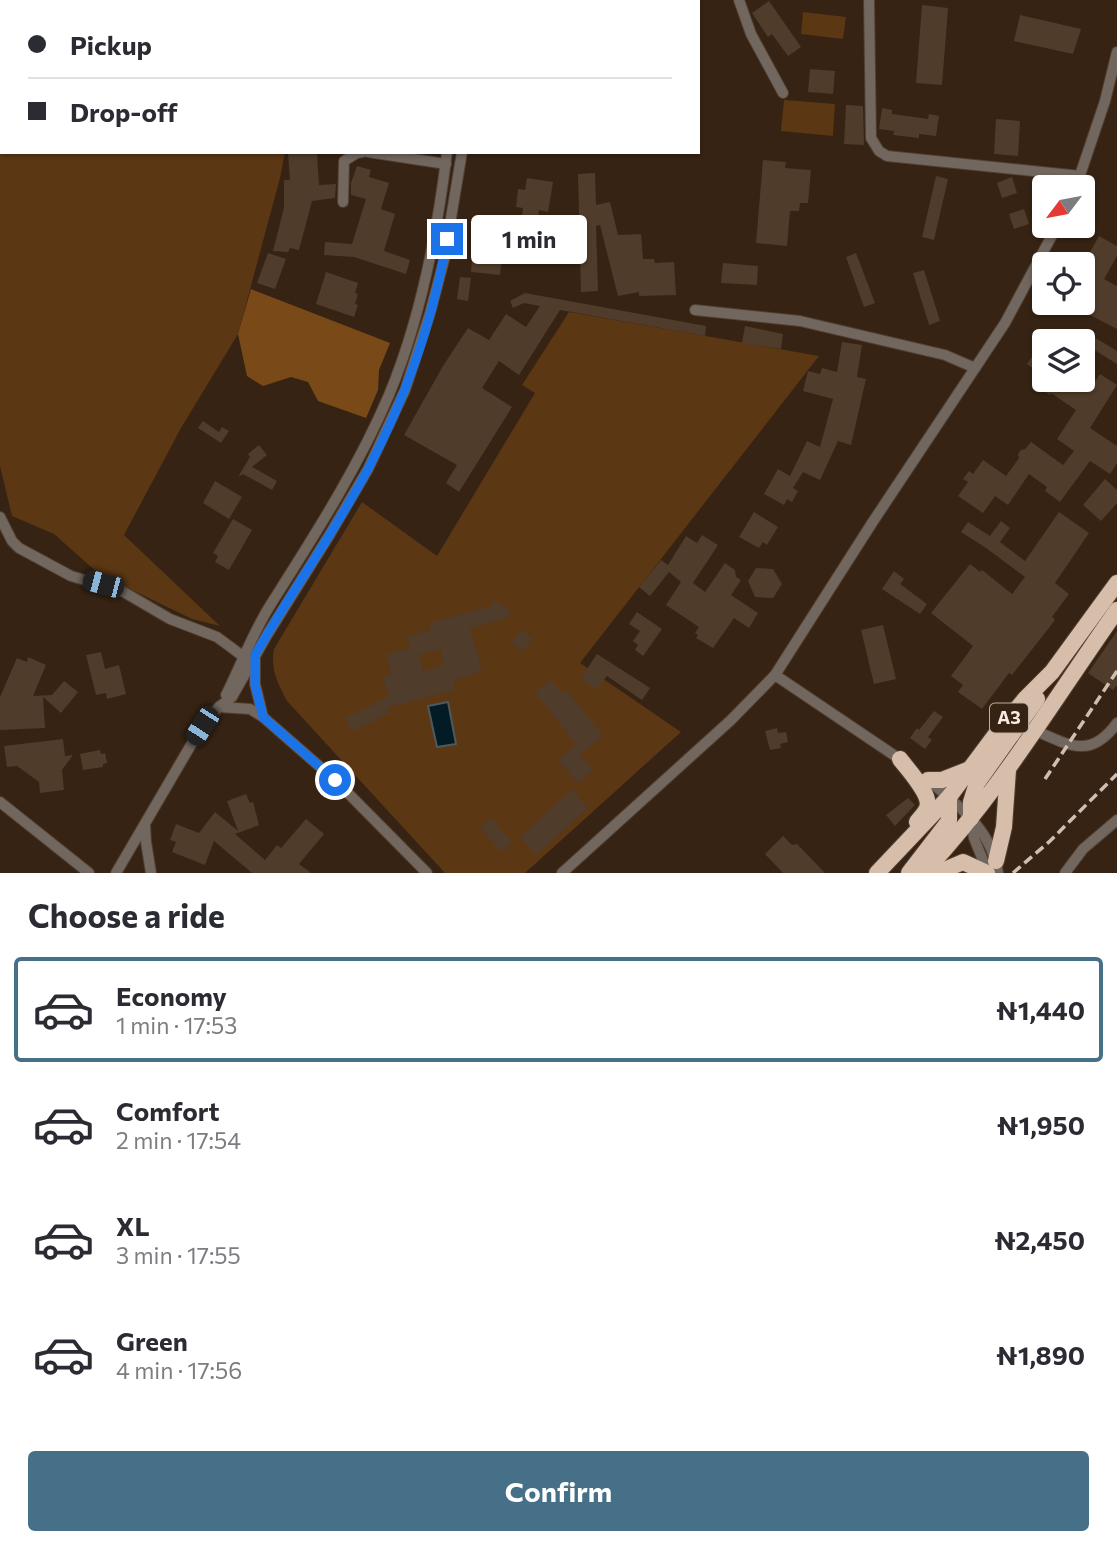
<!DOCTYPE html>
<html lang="en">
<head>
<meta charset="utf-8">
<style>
	body { margin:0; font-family:Commissioner,sans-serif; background:#f2f2f3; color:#2b2b33; height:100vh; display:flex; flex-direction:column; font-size:26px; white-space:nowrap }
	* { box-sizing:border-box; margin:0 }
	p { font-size:23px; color:#7c7c81 }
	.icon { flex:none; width:38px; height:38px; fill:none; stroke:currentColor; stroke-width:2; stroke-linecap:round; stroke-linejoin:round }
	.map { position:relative; height:873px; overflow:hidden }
	.sheet { display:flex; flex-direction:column; background:#fff; flex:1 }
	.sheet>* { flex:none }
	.guide { position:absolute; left:0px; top:0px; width:700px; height:154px; box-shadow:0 2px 5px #0004; display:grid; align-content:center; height:154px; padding:0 28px; background:#fff }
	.needle { width:46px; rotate:238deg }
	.buttons { position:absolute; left:1032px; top:175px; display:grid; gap:14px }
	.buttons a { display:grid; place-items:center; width:63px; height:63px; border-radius:7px; background:#fff; box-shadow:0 2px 5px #0004; font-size:35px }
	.end { position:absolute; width:32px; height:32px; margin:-16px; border:9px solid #1a73e8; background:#fff; box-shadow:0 0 0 4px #fff }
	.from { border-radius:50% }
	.bubble { position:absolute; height:49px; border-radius:7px; background:#fff; box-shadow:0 2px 5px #0004; font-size:23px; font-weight:700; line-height:49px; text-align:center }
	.car { position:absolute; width:21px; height:42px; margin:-21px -10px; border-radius:9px; box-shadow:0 0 5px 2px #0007; background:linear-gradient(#222 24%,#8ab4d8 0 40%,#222 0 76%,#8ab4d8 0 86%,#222 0) }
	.guide b { display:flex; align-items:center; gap:24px; height:66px; font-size:26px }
	.guide b+b { border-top:2px solid #e1e1e2 }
	.guide i { width:18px; height:18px; background:#2b2b33 }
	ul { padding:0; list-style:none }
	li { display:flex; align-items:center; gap:21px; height:105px; margin:0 14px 10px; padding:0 14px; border:4px solid transparent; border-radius:7px }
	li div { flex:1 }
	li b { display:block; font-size:26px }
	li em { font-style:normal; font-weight:700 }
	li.current { border-color:#457088 }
	li>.icon { width:63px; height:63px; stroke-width:1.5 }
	h2 { padding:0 28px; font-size:32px; line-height:84px }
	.button { display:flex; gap:14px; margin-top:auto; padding:14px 28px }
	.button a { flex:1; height:80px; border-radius:7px; background:#457088; color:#fff; font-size:28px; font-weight:700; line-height:80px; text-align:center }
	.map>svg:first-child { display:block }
</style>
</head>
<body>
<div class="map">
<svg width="1117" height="873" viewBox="0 0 1117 873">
	<rect width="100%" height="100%" fill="#362313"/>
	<!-- green -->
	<g fill="#5b3714">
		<polygon points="0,0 287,0 287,2 2,2 2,152 285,152 280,178 238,334 181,428 124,535 220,626 192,619 99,574 54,534 12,516 0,466"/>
		<polygon points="803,12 846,17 843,39 801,34"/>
		<polygon points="784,100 835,104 833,136 781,131"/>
		<path d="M569,312l250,44 -239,307 101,69 -156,141h-80l-158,-172c-9,-17 -17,-32 -13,-52l88,-147 75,54 98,-163 -13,-8z"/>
	</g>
	<!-- forest -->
	<polygon fill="#794918" points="251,289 390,343 379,370 378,390 366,418 318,401 308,382 291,377 263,386 247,376 238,334"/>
	<!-- water -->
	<polygon fill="#031b25" stroke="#4d595d" stroke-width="2" points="448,702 456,744 437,747 428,706"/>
	<!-- building -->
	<g fill="#503c2a" fill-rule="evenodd">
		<polygon points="769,1 801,47 788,56 772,34 768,37 752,13"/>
		<polygon points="922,5 948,8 942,85 916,83"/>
		<polygon points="1020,15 1081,29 1073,54 1014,41"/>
		<polygon points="810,69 835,71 833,94 808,92"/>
		<polygon points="846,105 863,106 864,145 844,144"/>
		<polygon points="882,108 892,110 892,114 928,119 929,114 939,116 936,136 919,134 919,138 893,135 894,131 879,129"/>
		<polygon points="996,119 1020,121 1018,156 994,154"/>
		<polygon points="296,152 317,153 319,185 336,184 335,198 312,201 299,250 290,248 288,252 273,251 284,208 284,180 290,180 288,154"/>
		<polygon points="763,160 786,162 785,168 811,170 808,203 800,203 799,211 790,211 787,246 756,243"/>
		<polygon points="357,166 371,170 369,177 389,183 381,209 395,214 384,251 410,260 406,274 354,257 324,255 325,242 352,244 366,199 351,195 351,183"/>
		<polygon points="595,173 596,205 610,202 618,235 641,234 643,259 654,259 655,263 674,262 676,295 639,296 639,292 618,296 600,225 596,226 598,291 581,292 578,174"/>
		<polygon points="936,176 948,179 934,240 922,237"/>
		<polygon points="1012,177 1017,193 1002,198 997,183"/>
		<polygon points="527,178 553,182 548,212 539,210 537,225 521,223 523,208 516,207 518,189 525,190"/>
		<polygon points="1024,209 1029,224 1014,229 1009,214"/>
		<polygon points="491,232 504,233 500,275 471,272 473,246 486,247 486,240 490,240"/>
		<polygon points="1099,236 1117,246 1117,256 1104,279 1117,286 1117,329 1067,303 1083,303 1083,265"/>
		<polygon points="268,253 286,259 275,289 257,283"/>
		<polygon points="856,253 875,303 864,307 846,257"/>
		<polygon points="723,263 758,266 757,285 721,283"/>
		<polygon points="924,270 940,321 929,325 913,273"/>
		<polygon points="326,272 358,283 355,293 358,294 355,304 358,305 354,317 316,304"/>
		<polygon points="460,277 471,278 468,301 457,299"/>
		<polygon points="525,293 706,326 705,336 560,310 519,375 499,361 482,388 512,407 459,492 446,483 457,465 404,435 443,366 468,328 489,340 506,314 526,327 540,306 524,303 513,308 510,301"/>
		<polygon points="745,326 783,334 781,349 742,343"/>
		<polygon points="1094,337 1117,351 1117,364 1088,346"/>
		<polygon points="842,342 862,345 857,377 866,379 851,445 838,441 820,480 803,472 793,488 798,491 792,502 787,499 784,505 764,494 778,469 790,476 807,441 820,447 833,399 803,391 808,371 820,374 822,368 837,372"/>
		<polygon points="1034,354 1045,362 1045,380 1076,380 1090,389 1100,374 1117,385 1090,428 1117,446 1117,463 1110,474 1090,461 1060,502 1045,491 1047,487 1029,474 1008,505 995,496 983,513 958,496 968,482 963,479 969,471 973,474 983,460 1006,476 1019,458 1018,454 1021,450 1025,449 1031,442 1063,465 1074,451 1057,439 1076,410 1051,393 1050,395 1032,383 1039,373 1027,364"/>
		<polygon points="203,421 219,432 222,427 229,431 221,443 198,428"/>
		<polygon points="259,445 267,455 252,467 277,481 272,490 243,474 238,477 250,457 248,454"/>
		<polygon points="1105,479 1117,490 1117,503 1101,521 1083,505"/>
		<polygon points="215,481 242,497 229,519 203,503"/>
		<polygon points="754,512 778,527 767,545 763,542 759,548 739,537"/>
		<polygon points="1059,512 1089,533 1055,583 1069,594 1052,617 1055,620 1012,675 1009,673 982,709 958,692 963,685 951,676 973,646 931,613 970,564 980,572 982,570 1012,594 1025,577 986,548 961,532 968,522 990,536 1001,521 1010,528 1000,542 1025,561"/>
		<polygon points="233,519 252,530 229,570 215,562 218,556 213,553"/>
		<polygon points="702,535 718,545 693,583 705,592 725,563 735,570 736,577 741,580 731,595 758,613 749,628 734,618 713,648 696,638 698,635 695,633 699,627 666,605 681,582 669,572 650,596 639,587 661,560 668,565 686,536 697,543"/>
		<polygon points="756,568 773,569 782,584 773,598 755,597 748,581"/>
		<polygon points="894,571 904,579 900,584 927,604 920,614 882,589"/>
		<path d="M495,600l16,12 -5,7 -36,9 12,44 -29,8 2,10 -68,18 3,5 -38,19 -7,-14 43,-21 -5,-21 8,-2 -5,-20 24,-6 -3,-12 24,-6 -2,-7 60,-16zM440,649l4,16 -21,6 -4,-16z"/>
		<polygon points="637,612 662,629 643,656 635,650 638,645 633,641 640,631 629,624"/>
		<polygon points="883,625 896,679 874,684 861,630"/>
		<polygon points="522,630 533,639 522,652 511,643"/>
		<polygon points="1117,631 1117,685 1113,690 1088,673"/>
		<polygon points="101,652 105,669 119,665 126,694 107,699 106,693 96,695 86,655"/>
		<polygon points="597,654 650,688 642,700 607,676 596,690 581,678"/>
		<polygon points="28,657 46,665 33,696 52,695 64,681 78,692 61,713 43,697 45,728 0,730 0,697 17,658 27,662"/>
		<polygon points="551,680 562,693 566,689 603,736 580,755 593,770 578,783 558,760 576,744 535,692"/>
		<polygon points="934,711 943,717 928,737 932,740 925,749 910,738 917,728 919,730"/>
		<polygon points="777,728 778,733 786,732 788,742 780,744 781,748 770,750 765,731"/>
		<polygon points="63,739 65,756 73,755 62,770 64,790 40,793 39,782 17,766 7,767 4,746"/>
		<polygon points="100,750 101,754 105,753 107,763 103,764 103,767 83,770 80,754"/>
		<polygon points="572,789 588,808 536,855 520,837"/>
		<polygon points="246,794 250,803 253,802 259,825 235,834 265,860 277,845 281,848 306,819 324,834 299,864 311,873 252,873 214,841 205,865 172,852 176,842 170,840 176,824 199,833 215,812 238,831 227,801"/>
		<polygon points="908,798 915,805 895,826 886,815"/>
		<polygon points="491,818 512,842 501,852 480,827"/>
		<polygon points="783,836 792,845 797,844 825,873 783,873 765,854"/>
	</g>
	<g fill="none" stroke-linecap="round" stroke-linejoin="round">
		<!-- minor casing -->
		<g stroke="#513f30" stroke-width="12">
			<g id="minor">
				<polyline points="468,0 468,2"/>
				<polyline points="739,0 751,34 783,93"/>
				<polyline points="869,0 871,138 879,151 887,156 1081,176"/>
				<polyline points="457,2 457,0"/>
				<polyline points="368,152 446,164"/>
				<polyline points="1076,187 1105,101 1117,52"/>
				<polyline points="343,202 344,161 357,153 363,152"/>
				<polyline points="695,310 800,321 945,355 975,368"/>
				<polyline points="0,517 12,541 19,548 71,576 122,591 170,619 217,637 244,657"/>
				<polyline points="255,658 255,684 263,717"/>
				<polyline points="775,675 904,762"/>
				<path d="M226,695c15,-30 27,-63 45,-91 43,-68 86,-134 118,-209 32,-77 48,-160 58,-243"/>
				<polyline points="219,707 250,709 263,717 335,780 427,873"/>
				<path d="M1034,730c35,15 56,30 83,-7"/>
				<path d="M928,780c32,27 64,50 70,93"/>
				<polyline points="0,802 89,873"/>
				<polyline points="971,818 974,838 988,873"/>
				<polyline points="145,824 146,842 151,873"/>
				<polyline points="116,873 202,726 219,707 232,697 267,635 330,534 368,469 405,390 430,313 444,260 462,152"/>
				<polyline points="562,873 731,720 775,675 872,523 1005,323 1057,226"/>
				<polyline points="1065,873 1083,849 1117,820"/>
			</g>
		</g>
		<!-- highway casing -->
		<g stroke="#513f30" stroke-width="18">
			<g id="highway">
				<path d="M900,759c8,11 32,36 27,49 -2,5 -7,10 -10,14"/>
				<polyline points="928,780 942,780 970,769"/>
				<polyline points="971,818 971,802 977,783 1037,699"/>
				<polyline points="996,861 1004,827 1008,770"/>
				<polyline points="877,873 949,797 999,730 1025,699 1052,672 1117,583"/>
				<polyline points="909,873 949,821 949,797"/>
				<path d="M923,873c75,-79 131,-174 194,-263"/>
				<polyline points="937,873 963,862 987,873"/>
			</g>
		</g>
		<!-- minor -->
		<use href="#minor" stroke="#71675f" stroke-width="10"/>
		<!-- highway -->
		<use href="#highway" stroke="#d7beaa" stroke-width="16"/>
		<!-- rail -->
		<g stroke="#cebfb4" stroke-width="3.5" stroke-dasharray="10 5" stroke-linecap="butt">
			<polyline points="1045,779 1117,671"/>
			<polyline points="1013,873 1050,841 1117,774"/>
		</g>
	</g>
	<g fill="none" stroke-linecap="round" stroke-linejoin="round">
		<!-- route -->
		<path stroke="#1a73e8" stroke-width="9" d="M335,780l-72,-63 -8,-33v-29c36,-63 79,-122 113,-186 38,-72 66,-151 79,-230"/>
	</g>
	<g text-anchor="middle" stroke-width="5" stroke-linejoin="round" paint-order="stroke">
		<!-- shield labels -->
		<rect fill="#362313" stroke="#beafa3" stroke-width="2" x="990" y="703.5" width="38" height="29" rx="5"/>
		<g font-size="18" font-weight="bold" fill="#f9ebe1">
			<text x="1009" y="724">A3</text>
		</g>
	</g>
</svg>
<div class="buttons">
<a><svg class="needle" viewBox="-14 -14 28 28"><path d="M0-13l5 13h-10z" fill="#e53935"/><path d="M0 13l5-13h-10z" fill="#7c7c81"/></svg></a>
<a><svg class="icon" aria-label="locate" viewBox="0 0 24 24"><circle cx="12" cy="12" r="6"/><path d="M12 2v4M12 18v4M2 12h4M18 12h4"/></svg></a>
<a><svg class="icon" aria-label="layers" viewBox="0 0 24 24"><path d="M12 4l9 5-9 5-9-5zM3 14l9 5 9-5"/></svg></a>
</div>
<i class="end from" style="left:335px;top:780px"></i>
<i class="end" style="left:447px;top:239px"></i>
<div class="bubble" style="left:471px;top:215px;width:116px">1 min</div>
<i class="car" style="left:103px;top:584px;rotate:285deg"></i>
<i class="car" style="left:202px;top:726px;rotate:213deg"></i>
<div class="guide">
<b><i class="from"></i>Pickup</b>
<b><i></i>Drop-off</b>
</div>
</div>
<section class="sheet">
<h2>Choose a ride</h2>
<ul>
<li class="current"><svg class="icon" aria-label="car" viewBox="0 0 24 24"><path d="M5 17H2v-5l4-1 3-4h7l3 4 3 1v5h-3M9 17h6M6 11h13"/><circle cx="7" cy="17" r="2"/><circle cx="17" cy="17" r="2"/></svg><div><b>Economy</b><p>1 min · 17:53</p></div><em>₦1,440</em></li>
<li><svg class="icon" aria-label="car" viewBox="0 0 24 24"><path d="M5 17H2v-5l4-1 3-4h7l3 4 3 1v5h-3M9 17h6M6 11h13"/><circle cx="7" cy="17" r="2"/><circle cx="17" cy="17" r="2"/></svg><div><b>Comfort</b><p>2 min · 17:54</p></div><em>₦1,950</em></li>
<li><svg class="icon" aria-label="car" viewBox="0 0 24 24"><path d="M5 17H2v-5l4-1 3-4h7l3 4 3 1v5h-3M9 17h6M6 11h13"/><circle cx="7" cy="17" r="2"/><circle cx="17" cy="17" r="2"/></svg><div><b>XL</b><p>3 min · 17:55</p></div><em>₦2,450</em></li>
<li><svg class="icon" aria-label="car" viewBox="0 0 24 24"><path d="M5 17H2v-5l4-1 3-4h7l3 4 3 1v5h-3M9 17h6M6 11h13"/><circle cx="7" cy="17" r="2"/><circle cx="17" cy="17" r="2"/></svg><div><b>Green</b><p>4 min · 17:56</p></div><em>₦1,890</em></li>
</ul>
<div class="button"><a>Confirm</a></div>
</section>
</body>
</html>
